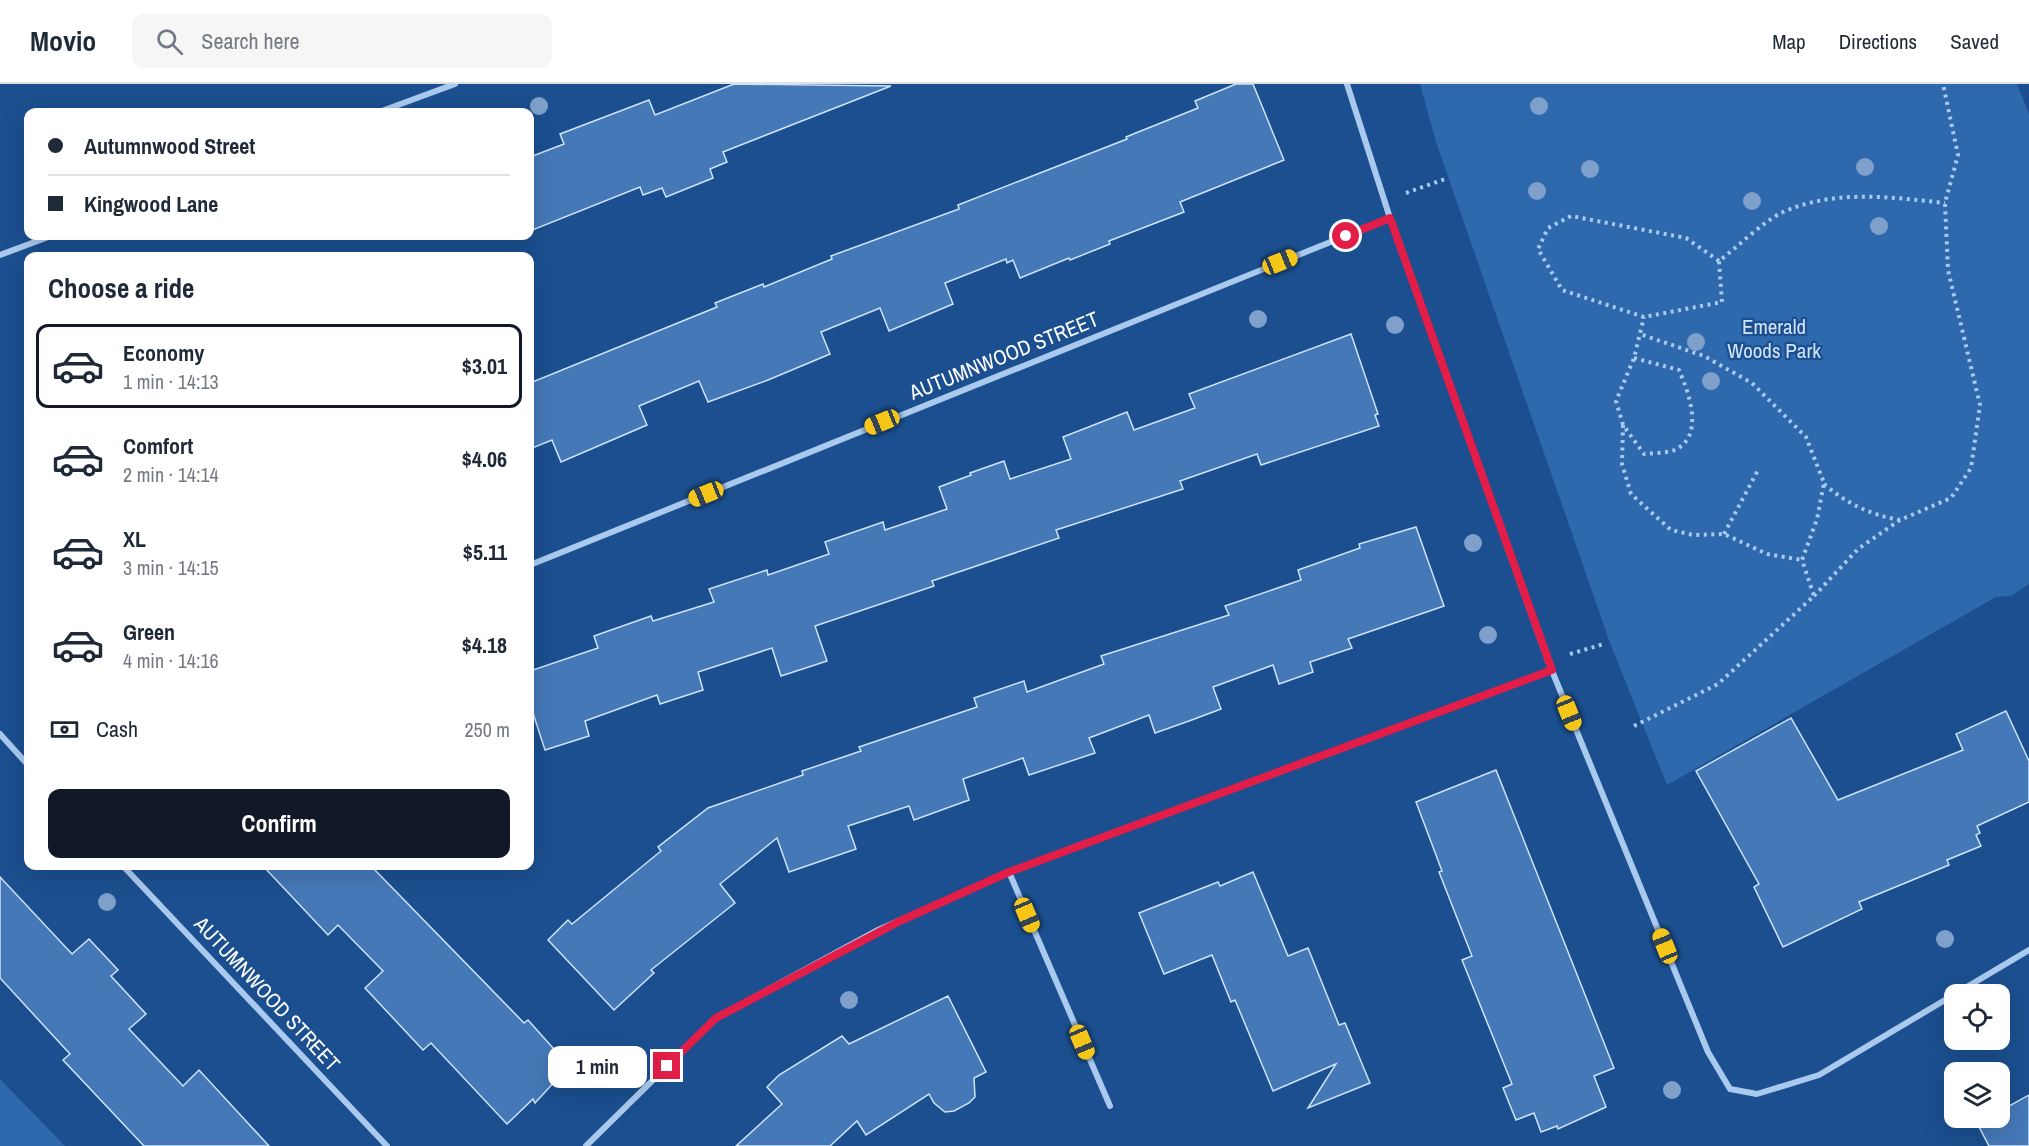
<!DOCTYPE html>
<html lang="en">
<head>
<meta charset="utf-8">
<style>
	body { margin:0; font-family:"Archivo Narrow",sans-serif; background:#f6f6f7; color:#1f2937; height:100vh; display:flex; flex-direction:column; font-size:22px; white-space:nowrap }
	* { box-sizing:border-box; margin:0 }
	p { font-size:20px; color:#747a83 }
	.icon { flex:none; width:33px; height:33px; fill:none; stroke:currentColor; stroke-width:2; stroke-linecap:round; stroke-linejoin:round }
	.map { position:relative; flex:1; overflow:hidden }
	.panel { position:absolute; left:24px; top:168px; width:510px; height:618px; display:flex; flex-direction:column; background:#fff; border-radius:12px; box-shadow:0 6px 24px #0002 }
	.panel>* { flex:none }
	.hud { position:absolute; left:24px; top:24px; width:510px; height:132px; border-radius:12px; box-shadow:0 6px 24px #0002; display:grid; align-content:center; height:132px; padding:0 24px; background:#fff }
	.controls { position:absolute; left:1944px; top:900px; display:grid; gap:12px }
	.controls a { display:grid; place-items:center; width:66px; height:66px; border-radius:12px; background:#fff; box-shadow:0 6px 24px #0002; font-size:30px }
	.end { position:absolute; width:27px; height:27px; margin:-14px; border:8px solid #e11d48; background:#fff; box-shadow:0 0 0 3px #fff }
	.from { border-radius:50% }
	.bubble { position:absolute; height:42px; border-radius:12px; background:#fff; box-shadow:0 6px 24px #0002; font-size:20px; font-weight:700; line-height:42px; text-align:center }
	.car { position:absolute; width:18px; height:36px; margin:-18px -9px; border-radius:8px; box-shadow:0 0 4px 2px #0007; background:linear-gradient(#f5c518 24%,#345 0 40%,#f5c518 0 76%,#345 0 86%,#f5c518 0) }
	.hud b { display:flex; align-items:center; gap:21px; height:57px; font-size:22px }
	.hud b+b { border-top:2px solid #e0e1e3 }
	.hud i { width:15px; height:15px; background:#1f2937 }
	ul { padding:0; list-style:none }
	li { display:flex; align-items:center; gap:18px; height:84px; margin:0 12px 9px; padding:0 12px; border:3px solid transparent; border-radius:12px }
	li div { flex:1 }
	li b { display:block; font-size:22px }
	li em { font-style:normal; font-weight:700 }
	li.selected { border-color:#111827 }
	li>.icon { width:54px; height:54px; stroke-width:1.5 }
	h2 { padding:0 24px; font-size:27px; line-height:72px }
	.pay { display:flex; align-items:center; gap:15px; height:66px; padding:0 24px; font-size:22px }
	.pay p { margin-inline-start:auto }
	.action { display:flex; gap:12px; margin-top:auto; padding:12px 24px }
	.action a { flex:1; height:69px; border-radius:12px; background:#111827; color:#fff; font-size:24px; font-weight:700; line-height:69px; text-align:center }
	header { display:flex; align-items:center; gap:36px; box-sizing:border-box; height:84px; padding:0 30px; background:#fff; border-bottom:2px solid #e0e1e3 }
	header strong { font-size:28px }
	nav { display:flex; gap:33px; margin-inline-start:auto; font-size:21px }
	.search { width:420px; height:54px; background:#f6f6f7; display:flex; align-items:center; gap:15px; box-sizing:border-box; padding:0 21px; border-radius:12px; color:#747a83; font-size:22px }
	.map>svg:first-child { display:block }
</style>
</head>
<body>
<header>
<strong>Movio</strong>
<div class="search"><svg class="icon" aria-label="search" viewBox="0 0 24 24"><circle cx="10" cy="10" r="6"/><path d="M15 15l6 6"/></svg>Search here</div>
<nav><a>Map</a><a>Directions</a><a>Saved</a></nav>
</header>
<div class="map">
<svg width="2029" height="1062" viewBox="0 0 2029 1062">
	<rect width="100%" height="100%" fill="#1b4f8f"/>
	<!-- green -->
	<g fill="#2e69ad">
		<polygon points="1420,0 2017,0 2029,30 2029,500 2011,512 1996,513 1667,701 1610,559 1436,58"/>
		<polygon points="0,995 65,1062 0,1062"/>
	</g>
	<!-- building -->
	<g fill="#4478b7" stroke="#cfe3fa" stroke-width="1.5">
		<polygon points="734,0 891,2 723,68 727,78 710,85 713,94 666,113 662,104 643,111 640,103 530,147 530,73 564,60 560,50 649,16 655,31"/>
		<polygon points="1236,0 1253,0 1284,76 1180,118 1184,128 1109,157 1110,160 1070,176 1069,174 1020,194 1013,176 1007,179 1006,175 945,199 953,220 889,247 880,224 821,248 830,270 768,296 708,318 699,297 639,322 647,341 561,378 552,356 530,365 530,299 717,223 715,219 763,200 764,203 832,175 831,172 959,125 958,121 1127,55 1126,53 1198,24 1195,17"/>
		<polygon points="1351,250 1378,330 1375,331 1379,342 1261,381 1257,370 1180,397 1183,405 1056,446 1059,454 932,497 934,502 815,542 827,577 781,592 772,564 698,588 703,606 660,620 657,611 585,637 589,652 545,666 530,620 530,587 598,564 594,552 651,532 653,537 714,518 709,505 767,486 768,491 829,470 825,458 883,438 885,446 947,425 939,403 971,391 970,389 1004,377 1010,395 1071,375 1063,353 1127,328 1134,346 1195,324 1189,310"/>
		<polygon points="1416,443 1444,522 1348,555 1352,564 1310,578 1313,588 1279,600 1273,581 1213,603 1221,625 1189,637 1155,649 1149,631 1089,654 1095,669 1029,691 1023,674 963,695 969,716 914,736 909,722 848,742 856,765 789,788 777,754 720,800 735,819 651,886 654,889 614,926 548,856 568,836 572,840 661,767 658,763 708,724 803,691 802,687 861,667 859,663 977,623 974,614 1024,597 1027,608 1104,580 1101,572 1229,531 1225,522 1301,496 1298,486 1360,464 1359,460"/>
		<polygon points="2006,627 2029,677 2029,718 1977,742 1980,749 1976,751 1981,762 1947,776 1949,781 1859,818 1862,825 1783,863 1754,803 1759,800 1696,687 1791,634 1838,716 1963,666 1956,650"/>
		<polygon points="1496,686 1614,984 1594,992 1606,1023 1558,1045 1557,1042 1541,1048 1534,1029 1516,1036 1503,1004 1512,1000 1462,876 1472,872 1439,788 1442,787 1416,718"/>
		<polygon points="263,782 371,782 524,939 528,936 569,982 535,1019 533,1015 507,1040 431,959 423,966 365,904 383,887 338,841 328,851"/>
		<polygon points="1253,788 1288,872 1308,864 1339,941 1345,939 1370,999 1308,1024 1336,980 1273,1007 1235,916 1231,918 1212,871 1164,890 1139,829 1218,798 1220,802"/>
		<polygon points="0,793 72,870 89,855 118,886 111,892 146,930 129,945 183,1002 199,986 269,1062 144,1062 63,976 70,970 0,894"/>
		<polygon points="948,912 986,988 974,994 975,1013 969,1019 954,1027 945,1028 934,1019 929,1010 866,1051 857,1037 830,1062 736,1062 782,1020 767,1003 779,991 842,952 849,960"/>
		<polygon points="2029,1011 2029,1062 1989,1062 1977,1039 1987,1034 2000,1034 2000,1027"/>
	</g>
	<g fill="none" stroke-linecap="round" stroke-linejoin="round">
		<!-- path -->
		<g stroke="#a9c9ee" stroke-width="4" stroke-dasharray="3 4.5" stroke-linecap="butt">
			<polyline points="1406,109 1445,95"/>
			<path d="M1719,177l-33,-23 -115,-22 -23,12 -10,21 24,41 82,27 78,-15 -3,-41c17,-13 44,-39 62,-48 52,-24 109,-16 164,-10"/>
			<path d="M1634,274l45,12c10,23 27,69 -7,81 -8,2 -19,2 -28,3l-21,-29 -7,-24 18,-43 10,-41"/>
			<polyline points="1623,341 1622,380 1631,410 1671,446 1693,451 1724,450 1767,470 1802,476"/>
			<path d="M1824,400c22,19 46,31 76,36"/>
			<polyline points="1724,450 1758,386"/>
			<polyline points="1814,512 1858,465 1900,436 1951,414 1971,384 1980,321 1948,186 1945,119 1958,71 1943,0"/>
			<polyline points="1570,570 1604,560"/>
			<polyline points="1634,642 1718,600 1814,512 1802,476 1817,435 1824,399 1806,353 1752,299 1704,272 1640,250"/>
		</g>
		<!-- street -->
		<g stroke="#a9c9ee" stroke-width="6">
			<polyline points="1347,0 1390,134 1548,577 1708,968 1730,1005 1757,1010 1819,991 2029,866"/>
			<polyline points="379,28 455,0"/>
			<polyline points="0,171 51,152"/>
			<polyline points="530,481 1390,134"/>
			<polyline points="0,650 28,681"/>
			<polyline points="123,782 387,1062"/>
			<polyline points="1009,788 1110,1022"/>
			<polyline points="586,1062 716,934 878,846 1009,788 1552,586"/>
		</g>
	</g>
	<!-- trees -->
	<g fill="#7ea0ca">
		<circle cx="539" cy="22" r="9"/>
		<circle cx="1539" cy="22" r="9"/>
		<circle cx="1865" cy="83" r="9"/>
		<circle cx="1590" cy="85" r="9"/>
		<circle cx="1537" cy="107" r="9"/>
		<circle cx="1752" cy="117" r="9"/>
		<circle cx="1879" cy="142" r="9"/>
		<circle cx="1258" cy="235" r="9"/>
		<circle cx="1395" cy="241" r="9"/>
		<circle cx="1696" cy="258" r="9"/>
		<circle cx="1711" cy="297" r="9"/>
		<circle cx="1473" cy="459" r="9"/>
		<circle cx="1488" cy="551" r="9"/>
		<circle cx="107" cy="818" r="9"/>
		<circle cx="1945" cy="855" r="9"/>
		<circle cx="849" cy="916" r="9"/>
		<circle cx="1672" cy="1006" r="9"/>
	</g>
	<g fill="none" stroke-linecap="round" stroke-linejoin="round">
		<!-- route -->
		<polyline stroke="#e11d48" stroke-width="8" points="667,982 716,934 900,837 1009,788 1552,586 1390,134 1346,152"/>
	</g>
	<g text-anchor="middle" stroke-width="4.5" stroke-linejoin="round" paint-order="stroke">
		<!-- park labels -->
		<g font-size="21" fill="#cfe3fa" stroke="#1b4f8f">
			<text x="1774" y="250">Emerald<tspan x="1774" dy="24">Woods Park</tspan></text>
		</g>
		<!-- street labels -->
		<g font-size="21" fill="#fff" stroke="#1b4f8f">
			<text transform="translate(1004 272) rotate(-22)" y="7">AUTUMNWOOD STREET</text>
			<text transform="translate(267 910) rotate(47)" y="7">AUTUMNWOOD STREET</text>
		</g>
	</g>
</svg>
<div class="controls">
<a><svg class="icon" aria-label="locate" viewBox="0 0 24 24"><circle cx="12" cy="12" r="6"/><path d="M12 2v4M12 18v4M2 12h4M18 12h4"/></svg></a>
<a><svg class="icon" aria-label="layers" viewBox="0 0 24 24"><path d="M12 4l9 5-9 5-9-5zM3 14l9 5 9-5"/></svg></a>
</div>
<i class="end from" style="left:1346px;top:152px"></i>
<i class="end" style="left:667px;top:982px"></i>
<div class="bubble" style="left:548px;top:962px;width:99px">1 min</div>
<i class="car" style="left:1280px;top:178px;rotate:68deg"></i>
<i class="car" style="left:882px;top:338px;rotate:248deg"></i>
<i class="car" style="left:706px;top:410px;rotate:248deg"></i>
<i class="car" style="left:1569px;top:629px;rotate:158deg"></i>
<i class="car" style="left:1027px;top:831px;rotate:157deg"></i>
<i class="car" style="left:1665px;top:862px;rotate:338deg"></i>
<i class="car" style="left:1082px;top:958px;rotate:157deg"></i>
<div class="hud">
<b><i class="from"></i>Autumnwood Street</b>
<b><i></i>Kingwood Lane</b>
</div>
<section class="panel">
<h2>Choose a ride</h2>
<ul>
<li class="selected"><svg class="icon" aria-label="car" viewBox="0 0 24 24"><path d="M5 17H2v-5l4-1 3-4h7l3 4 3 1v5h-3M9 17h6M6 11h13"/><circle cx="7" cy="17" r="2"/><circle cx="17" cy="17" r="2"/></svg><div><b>Economy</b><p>1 min · 14:13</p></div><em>$3.01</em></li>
<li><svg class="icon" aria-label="car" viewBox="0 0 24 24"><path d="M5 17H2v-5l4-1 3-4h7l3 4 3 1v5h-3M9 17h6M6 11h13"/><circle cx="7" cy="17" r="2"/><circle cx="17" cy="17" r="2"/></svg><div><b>Comfort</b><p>2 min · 14:14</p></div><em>$4.06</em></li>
<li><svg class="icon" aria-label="car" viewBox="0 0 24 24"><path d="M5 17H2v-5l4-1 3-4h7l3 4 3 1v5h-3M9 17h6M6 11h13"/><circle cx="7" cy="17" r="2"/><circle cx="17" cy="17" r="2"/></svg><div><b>XL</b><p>3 min · 14:15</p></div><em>$5.11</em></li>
<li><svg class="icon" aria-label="car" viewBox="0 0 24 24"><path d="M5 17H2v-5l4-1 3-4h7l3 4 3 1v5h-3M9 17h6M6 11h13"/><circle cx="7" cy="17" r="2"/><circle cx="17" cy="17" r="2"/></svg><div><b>Green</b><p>4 min · 14:16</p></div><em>$4.18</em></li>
</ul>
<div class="pay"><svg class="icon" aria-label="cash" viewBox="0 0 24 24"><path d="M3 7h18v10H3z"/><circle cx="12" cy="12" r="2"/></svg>Cash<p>250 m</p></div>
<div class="action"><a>Confirm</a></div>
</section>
</div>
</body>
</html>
